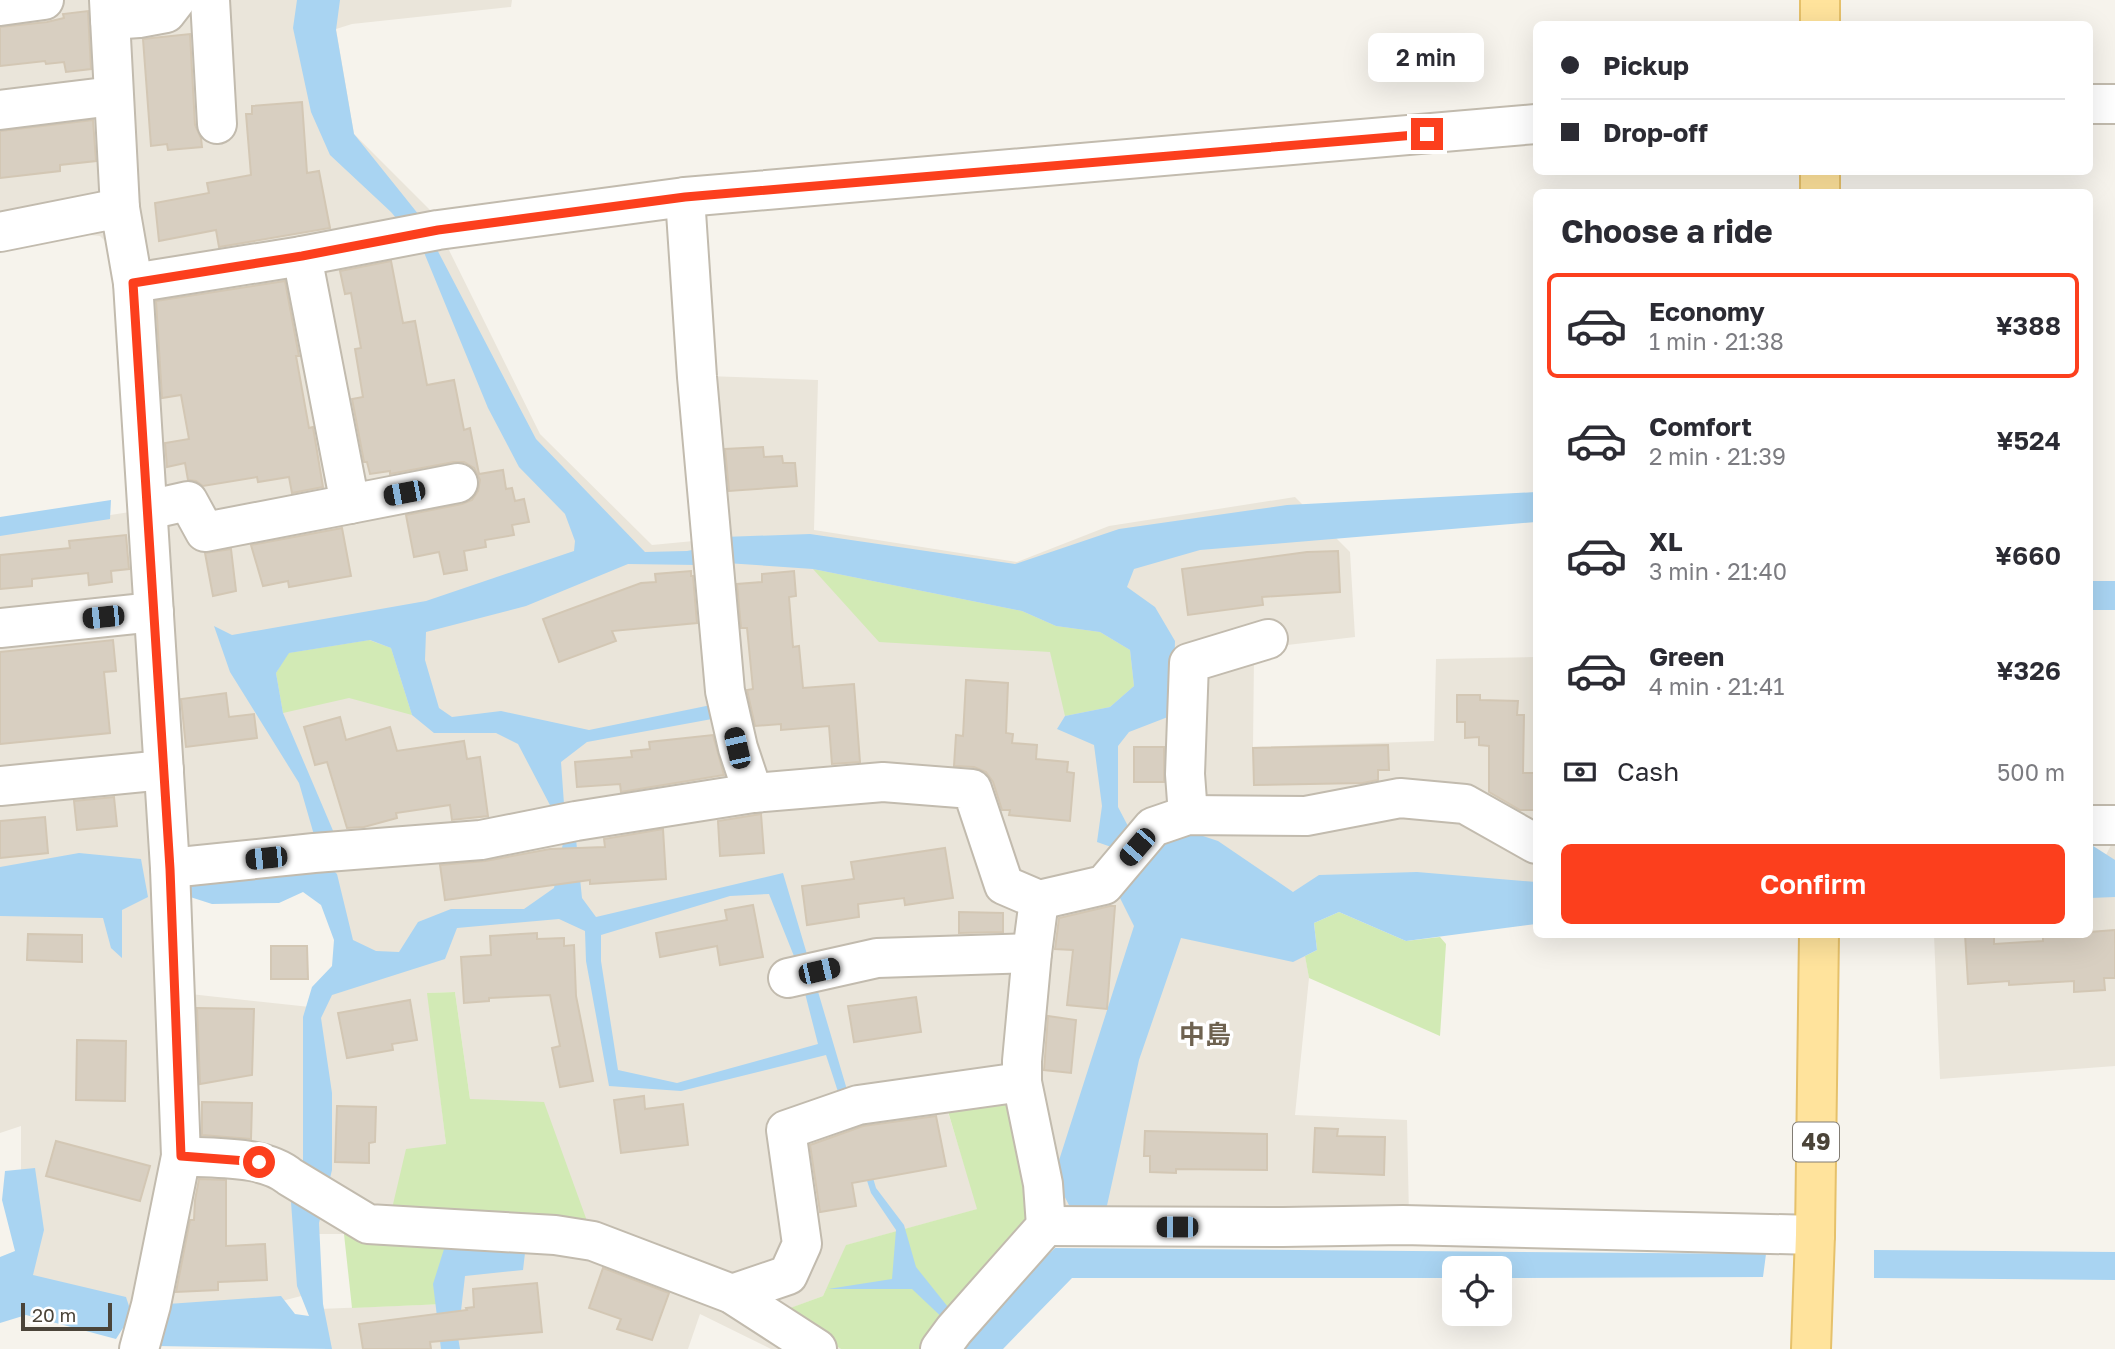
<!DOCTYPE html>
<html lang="en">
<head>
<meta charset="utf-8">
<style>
	body { margin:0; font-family:"Golos Text","Noto Sans JP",sans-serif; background:#f2f2f3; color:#2b2b33; height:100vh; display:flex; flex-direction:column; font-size:26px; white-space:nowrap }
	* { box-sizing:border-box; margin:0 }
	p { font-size:23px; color:#7c7c81 }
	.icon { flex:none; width:38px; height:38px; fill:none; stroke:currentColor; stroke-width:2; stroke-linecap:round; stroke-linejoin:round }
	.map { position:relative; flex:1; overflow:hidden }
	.panel { position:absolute; left:1533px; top:189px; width:560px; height:749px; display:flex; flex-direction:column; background:#fff; border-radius:10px; box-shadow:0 7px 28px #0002 }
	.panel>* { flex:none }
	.hud { position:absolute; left:1533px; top:21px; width:560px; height:154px; border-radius:10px; box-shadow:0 7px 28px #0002; display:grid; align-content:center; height:154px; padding:0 28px; background:#fff }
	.controls { position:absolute; left:1442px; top:1256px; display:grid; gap:14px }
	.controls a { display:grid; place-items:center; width:70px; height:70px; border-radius:10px; background:#fff; box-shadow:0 7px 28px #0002; font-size:35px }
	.scale { position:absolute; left:21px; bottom:18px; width:91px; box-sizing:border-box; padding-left:7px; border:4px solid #4b4439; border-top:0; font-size:19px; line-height:24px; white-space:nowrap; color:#4b4439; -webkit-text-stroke:5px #fff; paint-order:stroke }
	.end { position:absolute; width:32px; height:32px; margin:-16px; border:9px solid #fc3f1d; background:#fff; box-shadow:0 0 0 4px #fff }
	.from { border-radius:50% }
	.bubble { position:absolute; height:49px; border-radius:10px; background:#fff; box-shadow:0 7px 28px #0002; font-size:23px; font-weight:600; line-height:49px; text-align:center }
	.car { position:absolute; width:21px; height:42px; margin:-21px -10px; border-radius:9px; box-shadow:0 0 5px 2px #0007; background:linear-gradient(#222 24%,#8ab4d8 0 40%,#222 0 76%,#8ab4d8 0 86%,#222 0) }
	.hud b { display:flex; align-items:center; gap:24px; height:66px; font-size:26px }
	.hud b+b { border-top:2px solid #e1e1e2 }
	.hud i { width:18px; height:18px; background:#2b2b33 }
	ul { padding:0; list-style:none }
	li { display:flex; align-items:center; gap:21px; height:105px; margin:0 14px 10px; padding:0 14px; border:4px solid transparent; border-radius:10px }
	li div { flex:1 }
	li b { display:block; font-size:26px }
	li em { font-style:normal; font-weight:600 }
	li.active { border-color:#fc3f1d }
	li>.icon { width:63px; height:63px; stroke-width:1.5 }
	h2 { padding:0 28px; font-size:32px; line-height:84px }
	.pay { display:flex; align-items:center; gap:18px; height:77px; padding:0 28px; font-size:26px }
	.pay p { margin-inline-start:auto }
	.cta { display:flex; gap:14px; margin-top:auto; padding:14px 28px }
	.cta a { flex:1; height:80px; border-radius:10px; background:#fc3f1d; color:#fff; font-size:28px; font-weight:600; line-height:80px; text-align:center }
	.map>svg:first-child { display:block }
</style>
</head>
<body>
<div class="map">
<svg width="2115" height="1349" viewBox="0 0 2115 1349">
	<rect width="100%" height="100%" fill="#f6f3ec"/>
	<!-- residential -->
	<g fill="#eae5da" fill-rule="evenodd">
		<path d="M0,0h512l-1,7 -159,17 -16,5 18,105 79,79 11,27 96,194 112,111 52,-5 3,-164 111,4 -4,150 203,32 92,-36 186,-29 55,55 5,85 -76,9 -25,11 -1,90 181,-6 2,-82 100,-2v234l-239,18 12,69 -14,137 112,5 2,97 -344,1 -118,-109 31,100 -131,36 -24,51 -40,15 58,38h-70l-71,-35 -12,35h-363l-6,-40 126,-5 25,-205 -15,-107 -27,1 18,151 -60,90h-85l4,61 -130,34 -154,-41v-162l-21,7v-601l130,-20 -18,-264 -12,-12 -21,-2 -79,16zM315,860l32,95 -37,52 -129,-14 -4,-119z"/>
		<polygon points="2115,837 2115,1066 1940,1079 1934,935 2090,934 2090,870 2099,869"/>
	</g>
	<!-- green -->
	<g fill="#d2eab5">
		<polygon points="813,569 1022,611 1056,626 1100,632 1130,650 1134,686 1110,707 1065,716 1050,652 879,642"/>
		<polygon points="369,640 391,648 412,715 349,698 283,713 276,673 288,653"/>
		<polygon points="1339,912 1406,941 1440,937 1446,944 1440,1036 1309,978 1305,956 1317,950 1314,923"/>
		<polygon points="455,992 470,1099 544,1102 587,1221 518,1221 517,1259 456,1261 445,1304 352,1308 344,1234 386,1234 406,1149 446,1144 427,993"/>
		<polygon points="1014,1100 1037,1221 942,1316 921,1349 841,1349 782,1311 823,1296 846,1245 977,1209 947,1108"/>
	</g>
	<!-- water -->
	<g fill="#a9d4f2" fill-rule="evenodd">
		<path d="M297,0h43l-4,30 18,104 65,81 117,224 109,113 42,-1 35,-7 1,-7 87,-3 205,30 104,-35 168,-24 249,-13v30l-336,28 -66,19 -7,18 28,20 20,34 -2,74 -44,17 -11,14v61l11,21 -12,21 -20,-7 5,-36 -8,-61 -37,-16 8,-13 45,-9 24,-21 -4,-36 -30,-18 -44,-6 -34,-15 -209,-42 -87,-6 -29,2 -69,-1 -102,42 -100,26 -1,28 14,48 13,9 49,-6 88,19 122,-25 1,14 -125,23 -26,20 3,42 12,35 6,59 14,19 187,-44 93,315 28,37 12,42 40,50 -8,6 -36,-34h-84l64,-10 4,-49 -25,-37 -45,-138 -145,36 -72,-5 -23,-125 -1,-30 -26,-12 -102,9 -12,31 -113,36 -11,23 11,75v77l-13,53 4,81 9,45 -175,-3 -4,-9 -30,-9 -7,11 -90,-24 -26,8v-66l15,-6 -13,-51 3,-29 30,-3 9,62 -11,45 93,22 3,9 28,7 11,-9 113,-8 14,18 14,2 -12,-30 -6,-84 12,-41v-144l9,-30 20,-21 2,-26 -13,-35 -18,-13 -24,11 -67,1 -28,-9 15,-17 123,-18 15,14 16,66 23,11 23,1 19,-30 33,-13h73l30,-21 9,-45 -12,-36 -33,-63 -22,-11h-62l-22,-18 -21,-67 -21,-8 -81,13 -13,20 7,40 51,120 -20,2 -15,-52 -69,-111 -16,-46 18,9 194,-34 148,-50 1,-10 -10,-27 -46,-47 -31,-59 -65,-158 -32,-38 -61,-57 -19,-43 -18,-84zM769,894l29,72 20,78 -141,39 -59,-13 -17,-109v-26l129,-39z"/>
		<polygon points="111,500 110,519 0,536 0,517"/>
		<rect x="2090" y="581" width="25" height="29"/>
		<polygon points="1194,833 1218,841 1293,892 1319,875 1417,872 1536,882 1536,924 1406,941 1339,912 1314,923 1317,950 1293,962 1181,938 1139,1060 1106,1210 1071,1209 1054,1176 1134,926 1116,890 1163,842"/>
		<polygon points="2090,844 2115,860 2115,897 2090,898"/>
		<polygon points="79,853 141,859 148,897 122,910 122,958 111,948 103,918 0,916 0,867"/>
		<polygon points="1055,1248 1766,1254 1763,1277 1500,1278 1500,1269 1454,1269 1454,1278 1072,1278 1003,1349 961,1349 977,1326"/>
		<polygon points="444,1249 525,1253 523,1270 465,1276 458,1337 460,1349 441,1349 433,1284"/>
		<polygon points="1874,1250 2115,1252 2115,1280 1874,1278"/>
	</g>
	<!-- building -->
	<g fill="#d8cfc1" stroke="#d3c7b4" stroke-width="2">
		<polygon points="88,11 91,69 66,72 64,62 46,64 45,61 0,66 0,27 47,22 64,18 63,14"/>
		<polygon points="190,34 195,125 201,138 202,147 168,150 167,144 151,146 143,39"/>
		<polygon points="302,102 307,173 319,171 330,228 219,247 216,230 159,241 155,203 209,193 207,183 251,175 246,114 252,114 252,106"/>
		<polygon points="93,120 96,161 60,165 60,171 0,178 0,131"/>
		<polygon points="391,261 403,323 415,321 427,385 454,380 464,430 470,428 479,474 503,470 506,489 512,488 515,501 524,499 529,522 512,525 514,535 485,540 486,547 464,551 467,570 444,574 439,552 414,557 406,515 462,504 472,500 478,491 480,480 474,468 464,462 454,462 390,474 390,471 370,474 367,462 364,462 352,399 363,397 355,349 361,348 351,293 345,294 340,271"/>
		<polygon points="285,281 299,356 296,356 309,428 313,427 323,487 292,493 289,477 258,482 257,477 203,486 196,481 188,480 185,463 167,467 165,443 189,439 181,395 162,398 156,301"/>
		<polygon points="763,447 764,457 782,456 783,463 795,463 797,486 729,491 725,449"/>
		<polygon points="342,528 351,576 289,587 288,581 263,586 251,545"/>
		<polygon points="126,535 129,569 111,571 112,582 89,585 88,573 32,579 32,586 0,589 0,555 70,548 69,541"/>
		<polygon points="231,549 236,591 213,596 205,553"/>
		<polygon points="1338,551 1340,592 1262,597 1263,605 1188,615 1182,569 1307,552"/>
		<polygon points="691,571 691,576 693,576 697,623 612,631 616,641 559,662 543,619 641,583 656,582 655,574"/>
		<polygon points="794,571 796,596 789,597 793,647 799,646 803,688 854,684 860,762 832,764 829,726 781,730 781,724 755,726 747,690 753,689 747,628 741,628 737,584 762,582 762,574"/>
		<polygon points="113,640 116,671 104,672 110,733 0,744 0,652"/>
		<polygon points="966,680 1008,683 1006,733 1013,734 1012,743 1037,745 1036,759 1068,762 1067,772 1074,773 1070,821 1009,815 1010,810 1002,810 993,782 986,772 974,767 954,766 956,735 963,736"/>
		<polygon points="226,693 229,717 254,714 257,738 186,747 181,699"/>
		<polygon points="1457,695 1480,695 1480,700 1518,701 1517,715 1524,715 1523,773 1536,773 1536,810 1520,810 1489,792 1489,746 1479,745 1479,737 1465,738 1465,722 1457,722"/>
		<polygon points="340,717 346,740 390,727 397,751 464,741 467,759 480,757 488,816 452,820 450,805 396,813 397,818 364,827 347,828 327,762 315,765 304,727"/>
		<polygon points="713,735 724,775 621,792 620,784 577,787 575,762 632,757 631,751 650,749 649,742"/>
		<polygon points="1388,745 1389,770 1378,770 1378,780 1363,783 1254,785 1253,748"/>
		<rect x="1134" y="747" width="30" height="35"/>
		<polygon points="114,797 117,826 77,830 74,801"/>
		<polygon points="761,814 764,853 720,856 718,821"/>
		<polygon points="45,817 48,853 0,858 0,821"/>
		<polygon points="663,829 666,879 590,884 590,880 445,900 440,865 485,861 550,849 605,847 604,839"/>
		<polygon points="945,848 953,898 905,905 904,898 858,904 859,917 807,925 802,886 854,879 851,862"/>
		<polygon points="753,905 763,957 720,965 717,946 660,957 656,933 727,920 725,910"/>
		<polygon points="1110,906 1115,906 1107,1009 1067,1005 1073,950 1055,949 1059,918"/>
		<polygon points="959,912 1003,913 1003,932 959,933"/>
		<polygon points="2115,930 2115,978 2104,978 2105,990 2074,992 2074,981 2009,985 2009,981 1968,984 1965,934 1994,934 1994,944 2043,941 2043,934 2090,934 2090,932"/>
		<polygon points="537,933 537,939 564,938 564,946 574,945 576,996 593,1081 560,1087 552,1048 560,1046 550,995 489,998 489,1001 464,1003 461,957 491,955 490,936"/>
		<polygon points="28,934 82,935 82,962 27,960"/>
		<polygon points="271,946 307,946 308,979 271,979"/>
		<polygon points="916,997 921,1032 854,1042 848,1006"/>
		<polygon points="410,1000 417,1040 392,1044 393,1050 347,1058 338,1013"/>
		<polygon points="197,1008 254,1009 252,1075 200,1084"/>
		<polygon points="1048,1016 1076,1020 1071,1073 1044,1070"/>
		<polygon points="77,1040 126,1041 125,1101 76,1100"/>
		<polygon points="644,1096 645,1109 683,1104 688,1145 621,1153 614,1100"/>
		<polygon points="202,1102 252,1103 251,1139 202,1135"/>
		<polygon points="337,1106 376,1107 375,1142 369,1143 369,1163 335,1162"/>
		<polygon points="936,1116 946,1166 852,1183 856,1206 820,1212 810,1145 863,1126"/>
		<polygon points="1315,1128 1338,1129 1337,1136 1385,1137 1384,1175 1313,1172"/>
		<polygon points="1145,1131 1267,1134 1267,1170 1176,1169 1176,1173 1150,1172 1150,1156 1144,1156"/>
		<polygon points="56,1141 150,1166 140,1201 46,1176"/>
		<polygon points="199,1179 226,1180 226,1246 265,1244 267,1280 218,1282 218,1290 176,1292 190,1220 194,1220 195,1200"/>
		<polygon points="603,1268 669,1293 652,1340 617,1329 621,1319 589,1308"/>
		<polygon points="537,1283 542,1332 430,1342 431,1349 363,1349 359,1324 467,1310 466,1308 474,1307 473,1289"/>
	</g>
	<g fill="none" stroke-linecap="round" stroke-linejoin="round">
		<!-- minor casing -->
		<g stroke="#c2bbae" stroke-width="42">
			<g id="minor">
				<polyline points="109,0 120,208"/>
				<polyline points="210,0 217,124"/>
				<polyline points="0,6 44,0"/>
				<polyline points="110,20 139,18 166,13 176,0"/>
				<polyline points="2090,104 2115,104"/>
				<polyline points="0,110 113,96"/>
				<polyline points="685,197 697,377 725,691 738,748 753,793"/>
				<polyline points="0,232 120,208 133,283 170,868 181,1156 151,1305 139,1349"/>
				<polyline points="133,283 302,256 438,230 685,197 1536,124"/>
				<polyline points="350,504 458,483"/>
				<polyline points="148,510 188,501 205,532 350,504 302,256"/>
				<polyline points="0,628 154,612"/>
				<polyline points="0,786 164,770"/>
				<polyline points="1188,815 1185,774 1189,663 1268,639"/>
				<polyline points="2090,825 2115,825"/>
				<polyline points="170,868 314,853 481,840 576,821 753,793 883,782 972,789 1004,885 1039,900 1032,953 1022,1061 1022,1082 1043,1184 1046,1226 954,1330 940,1349"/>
				<polyline points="1039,900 1104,885 1153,827 1188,815 1306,816 1400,798 1465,804 1536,844"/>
				<polyline points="788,978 877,958 1032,953"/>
				<path d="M181,1156c33,3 83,-1 109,21l78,47 187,11 38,6 139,53 85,55"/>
				<polyline points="1046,1226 1283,1227 1403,1225 1815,1235"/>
				<polyline points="732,1294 788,1275 802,1244 786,1130 858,1105 1022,1082"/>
			</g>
		</g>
		<!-- major casing -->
		<g stroke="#e6c16a" stroke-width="42">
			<g id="major">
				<polyline points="1820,24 1820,0"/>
				<polyline points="1820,172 1820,192"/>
				<polyline points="1811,1349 1815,1235 1819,934"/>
			</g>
		</g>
		<!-- minor -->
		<use href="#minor" stroke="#fff" stroke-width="38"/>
		<!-- major -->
		<use href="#major" stroke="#ffe39c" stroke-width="38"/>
	</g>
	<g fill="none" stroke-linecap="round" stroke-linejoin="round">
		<!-- route -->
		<polyline stroke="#fc3f1d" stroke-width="9" points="259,1162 181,1156 170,869 133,283 302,256 438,230 685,197 1427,134"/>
	</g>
	<g text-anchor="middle" stroke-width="7" stroke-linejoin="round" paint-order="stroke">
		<!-- shield labels -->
		<rect fill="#fff" stroke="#817c74" stroke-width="2" x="1793" y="1122.5" width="46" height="39" rx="5"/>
		<g font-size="23" font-weight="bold" fill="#4b4439">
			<text x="1816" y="1150">49</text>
		</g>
		<!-- neighbourhood labels -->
		<g font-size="26" font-weight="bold" fill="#6e6250" stroke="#fff">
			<text x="1205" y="1044">中島</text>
		</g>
	</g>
</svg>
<div class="controls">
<a><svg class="icon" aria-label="locate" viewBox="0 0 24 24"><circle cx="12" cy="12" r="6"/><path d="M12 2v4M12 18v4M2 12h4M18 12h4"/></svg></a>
</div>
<div class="scale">20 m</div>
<i class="end from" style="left:259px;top:1162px"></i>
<i class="end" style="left:1427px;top:134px"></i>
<div class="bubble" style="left:1368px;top:33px;width:116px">2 min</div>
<i class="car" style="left:404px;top:493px;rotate:259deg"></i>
<i class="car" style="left:103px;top:617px;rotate:264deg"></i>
<i class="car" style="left:737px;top:748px;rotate:347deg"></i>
<i class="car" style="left:1137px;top:847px;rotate:221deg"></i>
<i class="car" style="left:266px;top:858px;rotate:264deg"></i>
<i class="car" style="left:819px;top:971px;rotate:77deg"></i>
<i class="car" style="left:1177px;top:1227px;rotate:270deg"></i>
<div class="hud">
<b><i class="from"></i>Pickup</b>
<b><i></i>Drop-off</b>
</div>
<section class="panel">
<h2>Choose a ride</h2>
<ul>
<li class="active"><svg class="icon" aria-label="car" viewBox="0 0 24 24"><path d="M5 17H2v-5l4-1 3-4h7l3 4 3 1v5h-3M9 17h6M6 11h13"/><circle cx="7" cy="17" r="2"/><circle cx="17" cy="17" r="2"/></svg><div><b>Economy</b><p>1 min · 21:38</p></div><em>¥388</em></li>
<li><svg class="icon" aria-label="car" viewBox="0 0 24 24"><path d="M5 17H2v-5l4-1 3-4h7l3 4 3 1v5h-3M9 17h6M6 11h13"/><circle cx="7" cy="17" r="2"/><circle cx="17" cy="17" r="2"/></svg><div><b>Comfort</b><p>2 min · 21:39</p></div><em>¥524</em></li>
<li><svg class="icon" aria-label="car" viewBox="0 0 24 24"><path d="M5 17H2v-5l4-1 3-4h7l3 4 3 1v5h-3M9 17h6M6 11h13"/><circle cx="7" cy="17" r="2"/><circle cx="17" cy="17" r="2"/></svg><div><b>XL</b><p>3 min · 21:40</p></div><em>¥660</em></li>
<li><svg class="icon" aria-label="car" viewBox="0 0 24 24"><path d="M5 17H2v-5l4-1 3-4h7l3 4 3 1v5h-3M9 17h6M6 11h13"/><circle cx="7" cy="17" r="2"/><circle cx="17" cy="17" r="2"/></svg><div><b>Green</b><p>4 min · 21:41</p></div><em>¥326</em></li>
</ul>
<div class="pay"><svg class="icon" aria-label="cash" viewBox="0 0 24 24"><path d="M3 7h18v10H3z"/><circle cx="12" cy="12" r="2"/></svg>Cash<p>500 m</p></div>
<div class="cta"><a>Confirm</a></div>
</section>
</div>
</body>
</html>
